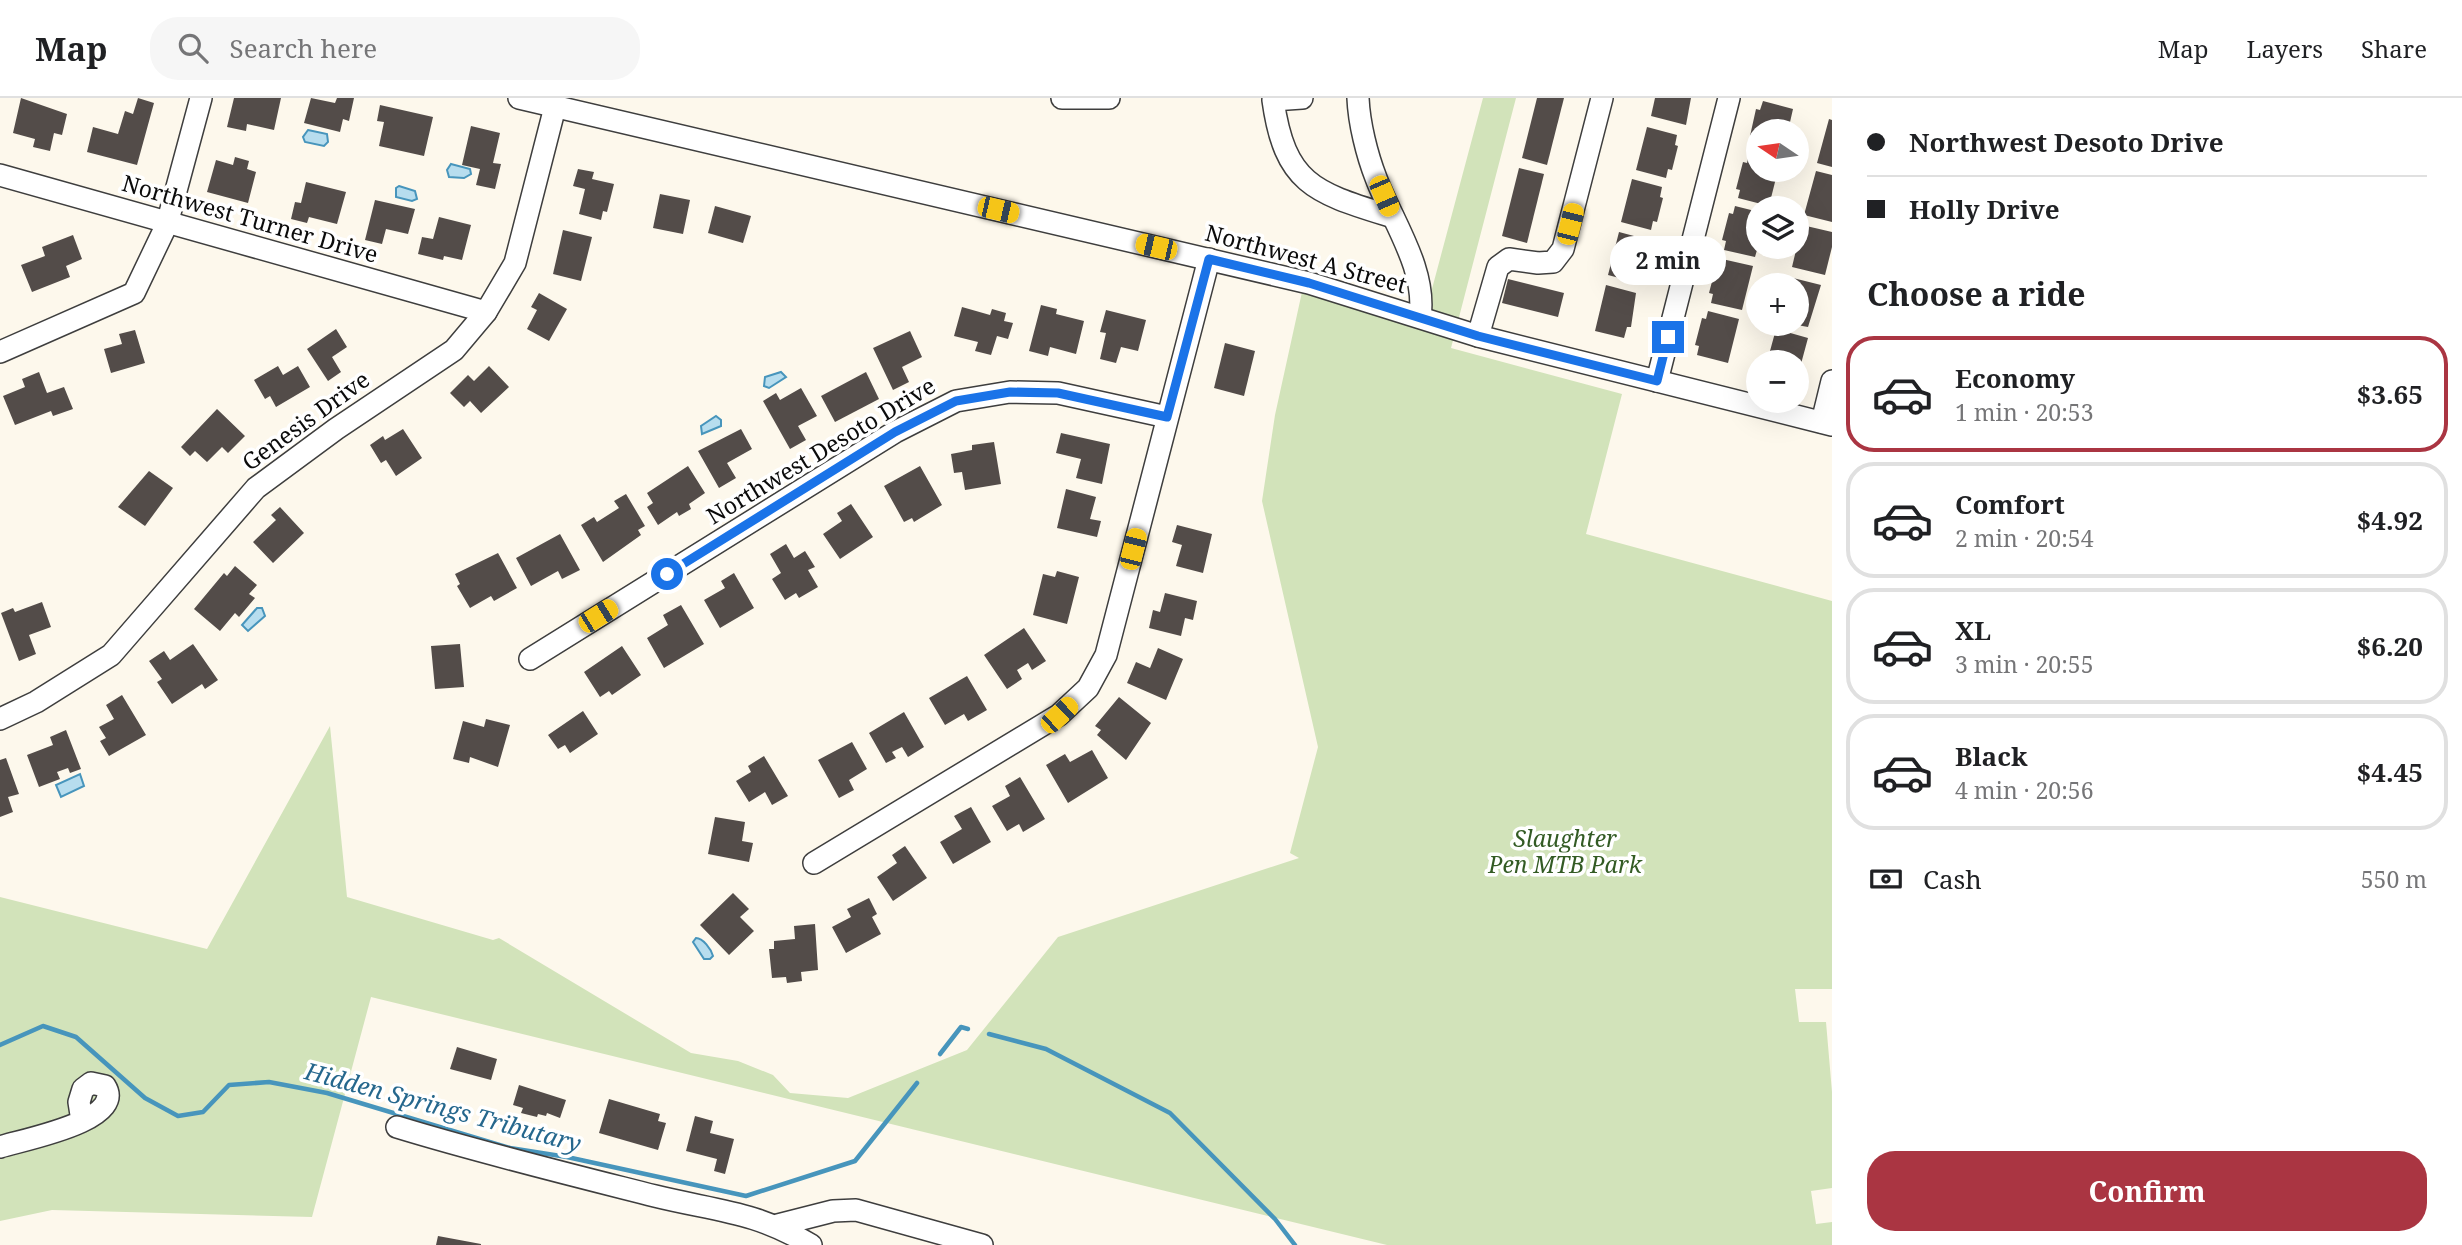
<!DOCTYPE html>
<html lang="en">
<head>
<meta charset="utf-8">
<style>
	body { margin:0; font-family:"Noto Serif",serif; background:#f6f6f6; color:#202124; height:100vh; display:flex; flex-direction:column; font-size:26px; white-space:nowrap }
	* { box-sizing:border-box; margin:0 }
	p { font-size:23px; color:#757577 }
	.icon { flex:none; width:38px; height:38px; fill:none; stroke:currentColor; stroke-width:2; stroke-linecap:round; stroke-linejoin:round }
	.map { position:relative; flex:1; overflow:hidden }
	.details { display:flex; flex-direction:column; background:#fff; width:630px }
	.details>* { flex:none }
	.hud { display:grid; align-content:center; height:154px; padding:0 35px; background:#fff }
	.needle { width:46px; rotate:283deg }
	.fabs { position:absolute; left:1746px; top:21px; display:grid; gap:14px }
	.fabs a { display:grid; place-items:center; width:63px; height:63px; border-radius:50%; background:#fff; box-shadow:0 7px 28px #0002; font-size:35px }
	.end { position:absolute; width:32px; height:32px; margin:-16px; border:9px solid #1a73e8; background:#fff; box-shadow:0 0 0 4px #fff }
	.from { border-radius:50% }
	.bubble { position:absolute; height:49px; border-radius:24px; background:#fff; box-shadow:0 7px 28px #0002; font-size:23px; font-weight:700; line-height:49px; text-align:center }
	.car { position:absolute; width:21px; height:42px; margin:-21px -10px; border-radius:9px; box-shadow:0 0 5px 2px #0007; background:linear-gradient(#f5c518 24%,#345 0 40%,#f5c518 0 76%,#345 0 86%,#f5c518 0) }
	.hud b { display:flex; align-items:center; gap:24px; height:66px; font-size:26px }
	.hud b+b { border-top:2px solid #e0e0e0 }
	.hud i { width:18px; height:18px; background:#202124 }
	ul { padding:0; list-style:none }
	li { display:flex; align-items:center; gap:21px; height:116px; margin:0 14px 10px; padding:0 21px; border:4px solid #e0e0e0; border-radius:28px }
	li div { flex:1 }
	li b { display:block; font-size:26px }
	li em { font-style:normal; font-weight:700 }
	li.current { border-color:#aa3542 }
	li>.icon { width:63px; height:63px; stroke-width:1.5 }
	h2 { padding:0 35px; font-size:32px; line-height:84px }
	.pay { display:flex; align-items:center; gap:18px; height:77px; padding:0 35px; font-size:26px }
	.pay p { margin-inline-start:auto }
	.button { display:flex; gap:14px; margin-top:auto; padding:14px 35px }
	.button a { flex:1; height:80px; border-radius:28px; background:#aa3542; color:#fff; font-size:28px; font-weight:700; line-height:80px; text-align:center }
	header { display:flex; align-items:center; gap:42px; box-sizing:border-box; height:98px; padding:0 35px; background:#fff; border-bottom:2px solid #e0e0e0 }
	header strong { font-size:33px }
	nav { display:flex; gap:38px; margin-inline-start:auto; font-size:24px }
	.search { width:490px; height:63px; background:#f6f6f6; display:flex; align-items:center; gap:18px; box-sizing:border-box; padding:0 24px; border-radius:28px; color:#757577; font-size:26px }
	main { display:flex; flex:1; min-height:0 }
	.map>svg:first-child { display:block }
</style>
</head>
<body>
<header>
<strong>Map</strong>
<div class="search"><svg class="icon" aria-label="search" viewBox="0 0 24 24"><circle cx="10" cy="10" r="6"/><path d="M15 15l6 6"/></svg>Search here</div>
<nav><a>Map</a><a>Layers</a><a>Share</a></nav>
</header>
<main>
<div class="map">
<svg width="1832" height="1147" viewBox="0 0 1832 1147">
	<rect width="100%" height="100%" fill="#fdf8ec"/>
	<!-- green -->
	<polygon fill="#d2e3ba" points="1483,0 1516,0 1451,250 1622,296 1586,436 1832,503 1832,891 1795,891 1799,924 1826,924 1832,994 1832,1090 1811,1093 1816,1126 1832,1124 1832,1147 1387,1147 371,899 312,1119 52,1112 0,1123 0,799 207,851 330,628 347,799 493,842 499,840 691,955 738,963 773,977 790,995 848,1000 967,952 1058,839 1299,760 1290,755 1318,649 1262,403 1275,317 1302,194 1421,232"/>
	<!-- water -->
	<g fill="#b7ddee" stroke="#4795bc" stroke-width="2">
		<polygon points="308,32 327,36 328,44 324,48 305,44 303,39"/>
		<polygon points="451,66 470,71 471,76 464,80 449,79 447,72"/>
		<polygon points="399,88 415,93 417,101 412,103 396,99 396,90"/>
		<polygon points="781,274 786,279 769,290 764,288 765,279"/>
		<polygon points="716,318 721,322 721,328 702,336 701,328"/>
		<polygon points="257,510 262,510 265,518 248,533 242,527"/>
		<polygon points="80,676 84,688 61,699 56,687"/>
		<path d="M696,840c7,0 15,11 17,18l-3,3h-6l-11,-17z"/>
	</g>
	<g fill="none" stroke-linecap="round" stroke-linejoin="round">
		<!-- stream -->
		<g stroke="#4795bc" stroke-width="4.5">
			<polyline points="989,936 1046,951 1170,1015 1275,1121 1295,1147"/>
			<polyline points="0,947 43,928 76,939 145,1000 178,1018 203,1014 229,987 269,984 327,995 510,1050 567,1059 746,1098 855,1063 917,985"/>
			<polyline points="940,956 961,929 968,931"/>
		</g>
	</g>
	<!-- building -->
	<g fill="#534c49">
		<polygon points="21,0 67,16 62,37 54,35 50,53 33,49 35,41 13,35"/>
		<polygon points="138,0 154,5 137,67 87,54 93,29 118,36 125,13 133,16"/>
		<polygon points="234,0 281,0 274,32 247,26 246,33 227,29"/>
		<polygon points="311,0 335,5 337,0 354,0 349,23 343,21 340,34 304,25"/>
		<polygon points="1537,0 1564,0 1547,67 1522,60"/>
		<polygon points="1655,0 1691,0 1686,27 1651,18"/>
		<polygon points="1763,3 1793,11 1788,33 1759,33 1759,49 1752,47 1754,39 1750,38 1756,11 1760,12"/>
		<polygon points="380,7 433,19 424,58 379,48 384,24 377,23"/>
		<polygon points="1829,21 1832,22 1832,69 1817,65"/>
		<polygon points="471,28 500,35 493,65 501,66 495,91 476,87 480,71 462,67"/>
		<polygon points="1647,29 1677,37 1675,47 1678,48 1672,72 1668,71 1666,80 1636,72"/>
		<polygon points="1749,56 1759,59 1759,72 1778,72 1769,108 1738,100 1740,92 1736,91 1743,64 1747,65"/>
		<polygon points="235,59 249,63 247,71 256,74 248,105 207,94 216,62 233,67"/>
		<polygon points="1519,70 1544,76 1527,145 1502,138"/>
		<polygon points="578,71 594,74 592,81 614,86 607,114 603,113 601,122 579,116 585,91 573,88"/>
		<polygon points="1816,73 1832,77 1832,124 1804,117"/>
		<polygon points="1632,81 1662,89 1660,99 1663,100 1657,124 1653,123 1651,132 1621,124"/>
		<polygon points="306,84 346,94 337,126 309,119 307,125 291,121 295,104 301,105"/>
		<polygon points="660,96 690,102 683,136 653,130"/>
		<polygon points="375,102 415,111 408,136 386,131 382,146 365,142"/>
		<polygon points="715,108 751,118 743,145 708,135"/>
		<polygon points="1735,108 1759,114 1759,145 1755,159 1724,152 1726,143 1722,142 1729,115 1733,116"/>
		<polygon points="439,119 471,127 462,162 444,158 443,162 418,156 422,139 433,141"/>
		<polygon points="1802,127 1832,134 1832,149 1825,177 1792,169"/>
		<polygon points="563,132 592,139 581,183 553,176"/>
		<polygon points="1619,134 1649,142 1647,152 1650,153 1644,176 1640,176 1638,185 1608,177"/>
		<polygon points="73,137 82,161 66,168 70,179 32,194 21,167 45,158 42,149"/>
		<polygon points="1722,161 1753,168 1742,212 1711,205 1713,196 1709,195 1716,168 1720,169"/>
		<polygon points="1789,179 1821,187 1808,229 1797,227 1797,187 1787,187"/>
		<polygon points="1508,181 1564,195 1558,219 1502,205"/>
		<polygon points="1606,187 1636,195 1631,229 1627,229 1624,240 1595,233"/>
		<polygon points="539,195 567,211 549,243 527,231 537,212 531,209"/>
		<polygon points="1041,207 1057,211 1056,216 1084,223 1076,256 1050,249 1048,258 1029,253"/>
		<polygon points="962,209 990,217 992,211 1006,215 1004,223 1013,225 1008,241 997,238 991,257 975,253 978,244 954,238"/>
		<polygon points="1106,212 1146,222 1138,253 1121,249 1116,265 1100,261 1106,235 1100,234"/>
		<polygon points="1708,213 1739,221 1728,265 1697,257 1699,248 1695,247 1702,220 1706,221"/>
		<polygon points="336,231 347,249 332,259 341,274 328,283 307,251"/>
		<polygon points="1776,231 1808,240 1798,277 1797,264 1767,264"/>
		<polygon points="135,232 145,265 111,275 104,251 122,246 119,236"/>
		<polygon points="910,233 922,259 902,269 909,284 893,292 873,250"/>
		<polygon points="1225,245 1255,253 1244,298 1214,290"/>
		<polygon points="278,268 283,277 298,268 310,289 276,309 270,298 265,301 254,282"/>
		<polygon points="489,268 509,289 481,315 470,303 464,309 450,295 468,277 474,283"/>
		<polygon points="39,274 47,295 64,289 73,311 53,318 51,313 15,327 3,298 25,289 22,281"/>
		<polygon points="866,274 879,301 835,324 821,298"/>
		<polygon points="801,290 817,318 798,328 806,342 790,351 763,303 776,295 780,302"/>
		<polygon points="217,311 245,338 228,355 222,349 207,364 195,353 190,358 181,349"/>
		<polygon points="403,331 422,360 396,378 386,362 381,365 370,347 383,338 385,342"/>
		<polygon points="741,331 752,351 727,365 736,380 719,390 698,353"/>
		<polygon points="1061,335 1110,346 1102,386 1076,380 1081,361 1056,355"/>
		<polygon points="994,344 1001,386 965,392 962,374 954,375 951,356 972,352 972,347"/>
		<polygon points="688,368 705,395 689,406 691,411 679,418 677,414 658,427 647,409 653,405 647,395"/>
		<polygon points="920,368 942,407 914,424 912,420 904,424 884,388"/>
		<polygon points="149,373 173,390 145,428 118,409"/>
		<polygon points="1066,391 1096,399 1090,421 1101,423 1097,439 1057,430"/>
		<polygon points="626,396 645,428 638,432 641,437 603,464 581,427 594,419 597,424 619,410 614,403"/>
		<polygon points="851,406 873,439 840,461 823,436 842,423 837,415"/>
		<polygon points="280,409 304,435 273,465 253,444 276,422 271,417"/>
		<polygon points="1177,427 1212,436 1203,475 1176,468 1182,447 1172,444"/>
		<polygon points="560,436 580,472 562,481 558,473 531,488 516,460"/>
		<polygon points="786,446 794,460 805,453 815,469 808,472 818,489 799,500 796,495 785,502 772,481 781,475 770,456"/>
		<polygon points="498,455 517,490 494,503 491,498 470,510 457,488 460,486 455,476"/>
		<polygon points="235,468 257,487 249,496 255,500 239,519 235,515 220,533 194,511 224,475 227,478"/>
		<polygon points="1057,473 1079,479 1067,526 1033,517 1043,476 1055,479"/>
		<polygon points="734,475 754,510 720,530 704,502 725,490 721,483"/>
		<polygon points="1165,495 1197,503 1193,522 1185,520 1181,538 1149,530 1153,512 1160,514"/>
		<polygon points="42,504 51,529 29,537 36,556 19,563 1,515 13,510 15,514"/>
		<polygon points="681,507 704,546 664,570 647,540 668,527 663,517"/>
		<polygon points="1024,530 1046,563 1032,572 1028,565 1017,572 1022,581 1007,591 984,557"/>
		<polygon points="193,546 218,582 205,591 202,586 172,606 157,584 162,581 149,563 164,553 170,562"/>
		<polygon points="460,546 464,589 435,591 431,548"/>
		<polygon points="622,548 641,577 612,597 609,593 600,599 584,574"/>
		<polygon points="1158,550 1183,561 1166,602 1127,585 1136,564 1150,570"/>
		<polygon points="967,578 987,612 968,623 964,616 945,627 929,600"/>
		<polygon points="122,597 146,637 109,658 100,643 106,640 99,629 114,621 106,607"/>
		<polygon points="1119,599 1151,625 1126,662 1097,637 1101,632 1095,628"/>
		<polygon points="583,613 598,636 570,655 565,647 558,651 548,637"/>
		<polygon points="904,614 924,649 908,659 902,649 892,654 896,660 886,665 869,635"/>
		<polygon points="486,621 510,627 498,669 470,659 469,665 453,661 463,623 484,629"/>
		<polygon points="66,632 81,671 70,675 68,670 57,674 60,681 39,689 27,657 53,647 50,639"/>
		<polygon points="852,644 867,671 849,682 854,692 839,700 818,662"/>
		<polygon points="1092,652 1108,680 1068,705 1046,667 1065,656 1070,664"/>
		<polygon points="764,658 788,698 772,707 765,694 749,704 736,683 751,674 748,668"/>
		<polygon points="6,660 19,696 8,699 13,714 0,719 0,662"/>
		<polygon points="1020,679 1045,721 1023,734 1019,726 1007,733 992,708 1010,698 1005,688"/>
		<polygon points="971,709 991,744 953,766 940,744 962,731 954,718"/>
		<polygon points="715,719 745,724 742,743 753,745 749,764 708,756"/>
		<polygon points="905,748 927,780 893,803 877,779 897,765 892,757"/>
		<polygon points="733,795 749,811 740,819 754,833 729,857 700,827"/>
		<polygon points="869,800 877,816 872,819 881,836 846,855 832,829 851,819 847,811"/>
		<polygon points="815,826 818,872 801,874 802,883 787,885 786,879 772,880 769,851 774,851 774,843 795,841 794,828"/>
		<polygon points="457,949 497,961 491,982 450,971"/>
		<polygon points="519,987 566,1002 560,1020 547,1015 546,1018 538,1016 537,1019 521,1015 523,1010 513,1007"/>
		<polygon points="609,1001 660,1016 658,1023 666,1025 658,1052 599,1035"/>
		<polygon points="695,1018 713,1023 710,1035 734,1041 725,1076 714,1073 717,1061 686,1053"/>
		<polygon points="438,1138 481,1146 481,1147 436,1147"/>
	</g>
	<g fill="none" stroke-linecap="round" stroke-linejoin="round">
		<!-- minor casing -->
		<g stroke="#3e3e3e" stroke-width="24">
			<g id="minor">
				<polyline points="519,0 1309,185 1478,238 1832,327"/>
				<polyline points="1062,0 1109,0"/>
				<path d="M1302,0l-29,2c12,86 43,93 120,117"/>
				<path d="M1358,0c1,25 9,57 18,80 16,43 51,91 44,139"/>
				<polyline points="0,77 486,214"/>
				<polyline points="1478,238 1498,169 1509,161 1538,165 1553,164 1563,151 1602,0"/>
				<polyline points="0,254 134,195 167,126 201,0"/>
				<polyline points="1657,283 1729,0"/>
				<polyline points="1822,324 1832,283"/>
				<polyline points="530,561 895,334 956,303 1010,294 1058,295 1167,319"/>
				<polyline points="0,621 36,604 111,557 256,390 336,331 454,252 486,214 515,165 555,9"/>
				<polyline points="814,765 1059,617 1088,590 1106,557 1209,161"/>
				<path d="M397,1029c85,26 171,47 258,69 61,15 100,15 156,49"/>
				<path d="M0,1049c21,-7 127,-26 105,-61l-14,-3 -8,6 -4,13 3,19"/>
				<polyline points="778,1127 833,1113 856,1112 982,1147"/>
			</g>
		</g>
		<!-- minor -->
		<use href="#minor" stroke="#fff" stroke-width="21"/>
	</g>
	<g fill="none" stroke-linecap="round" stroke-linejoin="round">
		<!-- route -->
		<polyline stroke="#1a73e8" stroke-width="9" points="667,476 895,334 956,303 1010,294 1058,295 1167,319 1209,161 1309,185 1478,238 1657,283 1668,239"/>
	</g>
	<g text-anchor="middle" stroke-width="7" stroke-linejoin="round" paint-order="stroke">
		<!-- street labels -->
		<g font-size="23" fill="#0b0b0b" stroke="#fff">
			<text transform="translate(250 121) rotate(16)" y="8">Northwest Turner Drive</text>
			<text transform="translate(1306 161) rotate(15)" y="8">Northwest A Street</text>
			<text transform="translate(306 323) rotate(-36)" y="8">Genesis Drive</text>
			<text transform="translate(821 353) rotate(-31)" y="8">Northwest Desoto Drive</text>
		</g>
		<!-- park labels -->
		<g font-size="23" font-style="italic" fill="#335b24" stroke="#fff">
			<text x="1565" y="749">Slaughter<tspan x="1565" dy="26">Pen MTB Park</tspan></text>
		</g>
		<!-- water labels -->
		<g font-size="24" font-style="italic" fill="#25678d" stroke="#fff">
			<text transform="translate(443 1010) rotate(15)" y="8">Hidden Springs Tributary</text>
		</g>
	</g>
</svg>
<div class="fabs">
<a><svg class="needle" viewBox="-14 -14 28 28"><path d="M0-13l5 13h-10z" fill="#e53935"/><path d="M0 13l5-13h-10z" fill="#757577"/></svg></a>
<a><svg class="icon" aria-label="layers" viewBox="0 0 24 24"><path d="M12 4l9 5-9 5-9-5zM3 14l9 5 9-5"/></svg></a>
<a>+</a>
<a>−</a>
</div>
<i class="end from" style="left:667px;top:476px"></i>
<i class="end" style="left:1668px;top:239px"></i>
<div class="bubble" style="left:1610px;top:138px;width:116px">2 min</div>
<i class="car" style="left:1384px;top:98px;rotate:157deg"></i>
<i class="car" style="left:998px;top:112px;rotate:103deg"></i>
<i class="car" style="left:1570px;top:126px;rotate:14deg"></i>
<i class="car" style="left:1156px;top:149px;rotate:283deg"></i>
<i class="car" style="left:1133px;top:451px;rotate:14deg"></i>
<i class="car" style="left:598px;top:518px;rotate:58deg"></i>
<i class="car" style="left:1059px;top:617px;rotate:47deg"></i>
</div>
<section class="details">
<div class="hud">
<b><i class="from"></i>Northwest Desoto Drive</b>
<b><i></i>Holly Drive</b>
</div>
<h2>Choose a ride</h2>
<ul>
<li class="current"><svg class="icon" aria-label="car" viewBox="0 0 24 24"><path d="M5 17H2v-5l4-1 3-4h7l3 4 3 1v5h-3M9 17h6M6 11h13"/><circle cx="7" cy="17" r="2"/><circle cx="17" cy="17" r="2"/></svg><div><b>Economy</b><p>1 min · 20:53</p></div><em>$3.65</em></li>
<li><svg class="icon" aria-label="car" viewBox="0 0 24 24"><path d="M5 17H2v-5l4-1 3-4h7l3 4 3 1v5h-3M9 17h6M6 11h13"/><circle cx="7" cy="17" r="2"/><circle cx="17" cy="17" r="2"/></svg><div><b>Comfort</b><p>2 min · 20:54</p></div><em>$4.92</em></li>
<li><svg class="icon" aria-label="car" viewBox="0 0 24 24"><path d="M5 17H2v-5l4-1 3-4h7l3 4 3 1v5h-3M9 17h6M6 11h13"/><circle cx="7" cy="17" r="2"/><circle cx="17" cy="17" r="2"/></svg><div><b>XL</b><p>3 min · 20:55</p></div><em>$6.20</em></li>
<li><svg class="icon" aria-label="car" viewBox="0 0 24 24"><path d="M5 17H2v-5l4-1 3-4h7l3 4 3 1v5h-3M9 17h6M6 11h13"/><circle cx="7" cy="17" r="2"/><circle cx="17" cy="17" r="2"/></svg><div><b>Black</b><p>4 min · 20:56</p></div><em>$4.45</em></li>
</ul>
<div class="pay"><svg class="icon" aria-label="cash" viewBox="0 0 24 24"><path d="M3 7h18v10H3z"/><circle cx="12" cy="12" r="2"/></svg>Cash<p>550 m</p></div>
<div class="button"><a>Confirm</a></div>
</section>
</main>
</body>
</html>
